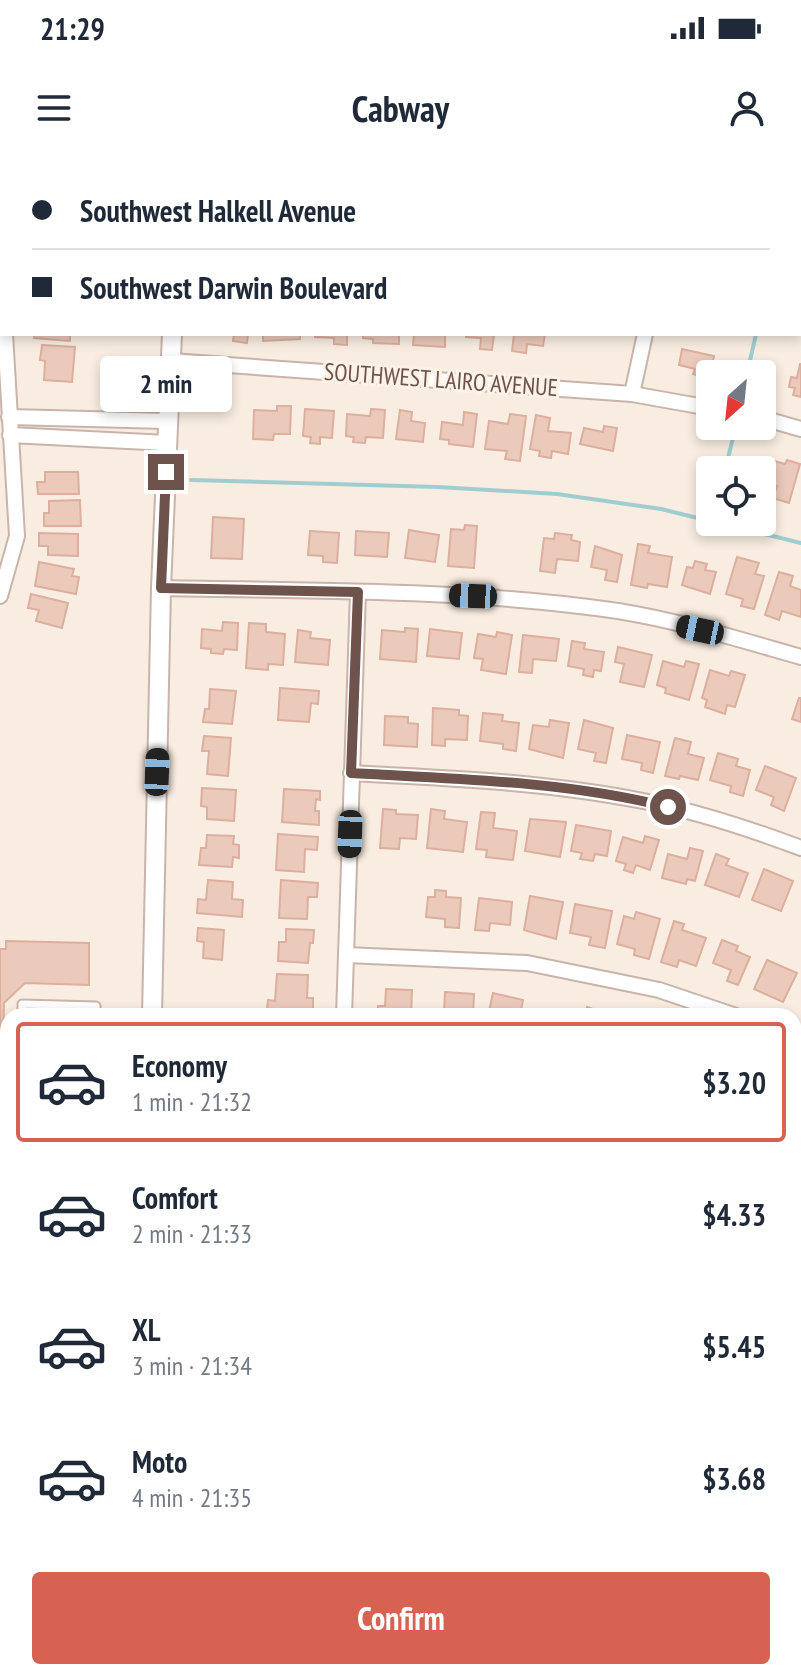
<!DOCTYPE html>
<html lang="en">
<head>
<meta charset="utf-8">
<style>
	body { margin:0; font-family:"PT Sans Narrow",sans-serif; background:#f2f2f3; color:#1f2937; height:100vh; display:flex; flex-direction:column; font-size:30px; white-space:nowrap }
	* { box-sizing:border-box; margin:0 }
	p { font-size:26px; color:#747a83 }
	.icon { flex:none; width:44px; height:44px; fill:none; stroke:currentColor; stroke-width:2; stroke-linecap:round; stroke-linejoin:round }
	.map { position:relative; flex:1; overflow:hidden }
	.sheet { position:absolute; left:0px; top:848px; width:802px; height:672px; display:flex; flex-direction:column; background:#fff; border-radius:24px 24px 0 0; box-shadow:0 4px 12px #0003 }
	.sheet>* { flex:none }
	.guide { position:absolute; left:0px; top:0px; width:802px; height:176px; box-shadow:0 4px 12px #0003; display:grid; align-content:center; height:176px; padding:0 32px; background:#fff }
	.needle { width:52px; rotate:207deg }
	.fabs { position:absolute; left:696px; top:200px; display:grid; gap:16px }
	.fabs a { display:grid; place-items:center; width:80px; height:80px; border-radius:8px; background:#fff; box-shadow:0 4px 12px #0003; font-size:40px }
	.end { position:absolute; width:36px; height:36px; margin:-18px; border:10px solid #6d534b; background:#fff; box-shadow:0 0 0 4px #fff }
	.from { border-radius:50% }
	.bubble { position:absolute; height:56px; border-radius:8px; background:#fff; box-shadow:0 4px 12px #0003; font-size:26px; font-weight:800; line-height:56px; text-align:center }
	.car { position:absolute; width:24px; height:48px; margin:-24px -12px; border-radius:10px; box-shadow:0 0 6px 2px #0007; background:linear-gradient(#222 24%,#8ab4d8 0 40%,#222 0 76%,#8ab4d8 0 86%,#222 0) }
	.guide b { display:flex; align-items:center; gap:28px; height:76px; font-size:30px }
	.guide b+b { border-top:2px solid #e0e1e3 }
	.guide i { width:20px; height:20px; background:#1f2937 }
	ul { padding:14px 0 0; list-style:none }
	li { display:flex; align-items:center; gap:24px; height:120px; margin:0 16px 12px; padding:0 16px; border:4px solid transparent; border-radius:8px }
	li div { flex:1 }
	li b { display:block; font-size:30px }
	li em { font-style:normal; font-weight:800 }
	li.on { border-color:#d76252 }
	li>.icon { width:72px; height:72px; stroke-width:1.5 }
	.action { display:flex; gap:16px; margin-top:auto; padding:16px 32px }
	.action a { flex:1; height:92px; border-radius:8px; background:#d76252; color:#fff; font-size:32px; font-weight:800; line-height:92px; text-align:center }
	.status { display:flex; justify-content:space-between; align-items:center; height:56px; padding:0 40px; background:#fff; direction:ltr }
	.status svg { height:22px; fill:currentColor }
	header { display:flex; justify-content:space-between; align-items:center; height:104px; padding:0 32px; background:#fff; font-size:36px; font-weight:800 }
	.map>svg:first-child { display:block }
</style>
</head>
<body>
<div class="status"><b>21:29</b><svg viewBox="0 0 49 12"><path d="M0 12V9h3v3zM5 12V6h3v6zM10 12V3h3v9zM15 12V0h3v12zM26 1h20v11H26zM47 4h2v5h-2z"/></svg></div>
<header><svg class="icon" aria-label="menu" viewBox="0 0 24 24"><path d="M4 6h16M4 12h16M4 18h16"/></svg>Cabway<svg class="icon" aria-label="person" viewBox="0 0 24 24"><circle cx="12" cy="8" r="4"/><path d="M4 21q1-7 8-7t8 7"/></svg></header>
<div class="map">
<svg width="801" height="1520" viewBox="0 0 801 1520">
	<rect width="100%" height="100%" fill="#f9ede1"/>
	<!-- water -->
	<polygon fill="#b8dee0" stroke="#a0ced0" stroke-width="2" points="14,1512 52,1512 52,1520 15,1520"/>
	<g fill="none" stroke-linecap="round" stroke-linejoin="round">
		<!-- stream -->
		<g stroke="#a0ced0" stroke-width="4">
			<polyline points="796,2 797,0"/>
			<polyline points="747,214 756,174"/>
			<polyline points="725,310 735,270"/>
			<polyline points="191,320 438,327 557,334 661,349 710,361"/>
			<polyline points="716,362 801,383"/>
			<polyline points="794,1427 801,1430"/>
		</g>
	</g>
	<!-- building -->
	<g fill="#ebcabc" stroke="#dcaf9e" stroke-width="2">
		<polygon points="419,0 450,0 450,2"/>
		<polygon points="567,0 601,0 567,2"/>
		<polygon points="35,174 70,174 70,181 34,178"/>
		<polygon points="234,174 248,174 247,183 233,181"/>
		<polygon points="263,174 300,174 300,179 263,181"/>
		<polygon points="315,174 347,174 347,185 334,184 334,178 315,177"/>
		<polygon points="363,174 399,174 399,184 373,183 373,179 363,178"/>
		<polygon points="414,174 445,174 445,187 413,185"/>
		<polygon points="466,174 494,174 492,190 480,189 481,178 466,177"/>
		<polygon points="514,174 545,174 543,186 527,184 526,193 512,191"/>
		<polygon points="42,185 75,187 72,222 44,220 45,201 40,200"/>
		<polygon points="682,189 714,196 709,218 693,214 695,209 679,205"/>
		<polygon points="800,204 801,204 801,237 793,235 795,228 789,227 791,217 797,218"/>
		<polygon points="277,246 291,246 290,274 274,274 273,280 253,279 254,250 277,251"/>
		<polygon points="305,249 334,251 332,278 320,277 320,284 310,283 311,277 303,276"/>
		<polygon points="371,249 385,250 383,278 366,277 365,283 353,282 354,277 346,276 347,254 370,256"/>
		<polygon points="400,250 412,252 411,261 425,263 423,282 396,279"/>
		<polygon points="464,252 477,254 473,287 449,284 449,280 440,279 442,262 463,265"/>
		<polygon points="510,254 526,256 520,301 505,299 507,291 485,289 489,261 508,264"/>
		<polygon points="536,255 550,258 548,271 571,273 568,294 552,291 551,298 539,296 540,291 530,289"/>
		<polygon points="604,266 617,268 613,291 580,284 584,268 603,272"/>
		<polygon points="767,299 785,304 787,300 800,304 789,343 773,338 777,326 762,321"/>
		<polygon points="45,312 78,312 79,334 38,334 37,322 45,322"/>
		<polygon points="80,340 81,366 44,366 44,353 49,353 49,341"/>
		<polygon points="213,357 244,359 242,399 211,398"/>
		<polygon points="465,365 477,366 474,408 448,406 451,369 464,370"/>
		<polygon points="409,370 439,375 435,402 405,398"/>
		<polygon points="310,371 339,373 337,403 323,402 323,396 308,395"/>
		<polygon points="356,371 389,373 387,397 355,395"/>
		<polygon points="39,373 78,374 78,396 48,395 48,386 39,386"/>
		<polygon points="555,373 572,375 571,380 580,382 578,401 557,399 555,413 540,411 544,378 554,379"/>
		<polygon points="638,384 650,386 648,393 672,397 667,427 648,424 647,428 631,425"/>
		<polygon points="595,386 622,395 617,422 605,420 607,410 591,407"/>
		<polygon points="737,397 759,403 755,414 764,416 754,449 741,446 743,439 726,434"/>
		<polygon points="695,401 707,404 705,410 716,412 710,434 682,425 687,407 693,408"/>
		<polygon points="39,402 74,409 72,416 79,417 76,434 35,426"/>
		<polygon points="779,412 793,416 790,426 801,430 801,457 782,451 779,460 765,455"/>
		<polygon points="31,434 68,443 62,468 36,461 39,450 28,448"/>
		<polygon points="223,462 238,463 237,490 224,489 223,494 211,493 211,489 201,488 202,469 222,471"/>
		<polygon points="249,463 266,464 266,472 285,474 283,505 268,504 268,510 246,508"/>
		<polygon points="405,468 418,469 416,502 380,499 382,470 405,472"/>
		<polygon points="430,469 462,473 459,499 427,496"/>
		<polygon points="298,470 311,472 310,478 330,480 328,505 295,502"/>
		<polygon points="497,472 512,475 506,514 481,510 483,499 474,498 478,474 496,477"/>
		<polygon points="523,475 559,479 556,501 533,499 532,513 519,512"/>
		<polygon points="572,481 585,483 584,489 604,492 601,511 594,510 593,517 583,515 584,509 568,506"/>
		<polygon points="618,487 652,495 644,527 620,522 624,504 615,502"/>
		<polygon points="663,501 684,507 686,501 699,504 689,540 665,533 666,528 657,525"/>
		<polygon points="710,510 729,516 731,511 745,515 735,547 727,545 725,554 705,547 707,540 702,538"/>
		<polygon points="280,528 319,531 318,544 311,543 309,562 278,560"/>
		<polygon points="210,529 236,531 232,564 203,562 205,549 209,549"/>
		<polygon points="799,538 801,538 801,562 792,559"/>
		<polygon points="433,548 459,550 459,555 468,556 467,580 445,579 445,586 432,585"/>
		<polygon points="483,553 503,555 502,561 519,563 516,591 503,589 503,584 480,581"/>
		<polygon points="385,556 408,557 408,563 418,564 417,587 384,585"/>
		<polygon points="550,560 569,563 563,598 529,589 533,565 549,567"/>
		<polygon points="584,560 613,568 606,603 594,601 596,593 578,589"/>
		<polygon points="627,575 660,582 653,613 641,610 642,603 622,599"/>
		<polygon points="204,576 231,578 228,616 207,614 209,591 202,591"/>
		<polygon points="675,578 691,582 688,594 704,598 698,620 680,616 679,619 665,616"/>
		<polygon points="718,593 738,599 736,606 750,610 743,636 730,632 731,626 710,620"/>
		<polygon points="765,606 796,618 784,651 771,645 774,637 756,630"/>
		<polygon points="202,628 236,630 234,661 207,659 207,647 201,646"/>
		<polygon points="284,629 320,631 320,640 316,639 315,651 319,651 319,665 282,662"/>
		<polygon points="383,649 396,650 396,654 418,655 416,679 400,678 399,689 380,688"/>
		<polygon points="431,649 445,651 444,659 467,662 463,692 427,688"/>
		<polygon points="481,652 495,653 493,668 517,671 513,700 486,697 487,690 476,689"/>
		<polygon points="530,659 566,662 560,697 525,691"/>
		<polygon points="576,665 611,671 607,696 595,694 593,701 580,699 582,693 571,691"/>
		<polygon points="278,674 318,677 317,690 305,689 304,712 276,710"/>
		<polygon points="207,675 234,676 233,684 239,685 239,698 233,697 232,707 199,705 201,688 206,688"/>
		<polygon points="645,676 659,680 650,710 636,705 633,713 624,710 626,704 616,701 623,677 643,683"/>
		<polygon points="690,688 703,691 695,721 687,719 686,724 662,718 668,694 687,699"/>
		<polygon points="716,694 729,699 726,705 748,713 739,737 705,725"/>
		<polygon points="764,709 793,721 781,751 752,740"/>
		<polygon points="208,720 233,722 232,739 243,740 242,757 197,753 198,739 206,740"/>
		<polygon points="281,720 318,723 317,737 308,737 307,759 279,758"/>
		<polygon points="435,730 446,731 446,737 461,738 459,768 445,767 445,759 426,757 428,737 435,737"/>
		<polygon points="530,736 563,742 556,779 524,770"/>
		<polygon points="479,738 512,742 510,765 490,763 489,771 475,770"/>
		<polygon points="575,744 612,751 605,788 589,785 591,777 570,773"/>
		<polygon points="636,752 660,759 649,799 634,795 635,789 617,784 624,756 634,759"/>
		<polygon points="674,761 684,764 682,770 706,778 696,806 679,800 677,807 661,802"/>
		<polygon points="198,768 224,770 222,800 203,798 204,782 197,781"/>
		<polygon points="286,769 314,770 313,783 310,783 308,803 278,801 279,782 286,782"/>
		<polygon points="722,780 738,786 736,791 750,797 738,825 727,821 731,810 713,803"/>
		<polygon points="6,781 89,783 89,825 25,823 4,843 3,888 0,888 0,789 6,789"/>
		<polygon points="767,800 797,813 783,842 754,829"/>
		<polygon points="277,814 308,815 307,838 313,838 313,853 267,850 268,840 275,841"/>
		<polygon points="386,829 412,830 411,856 377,856 378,846 385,846"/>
		<polygon points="445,832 474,834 473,856 444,856"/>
		<polygon points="493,833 523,840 520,856 488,856"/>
		<polygon points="587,847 613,856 584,856"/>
		<polygon points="0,899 3,899 0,957"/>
		<polygon points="801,940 801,969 794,966 794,954"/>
		<rect x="0" y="1031" width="8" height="55"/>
		<polygon points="445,1512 539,1512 540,1516 536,1516 537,1520 443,1520"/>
	</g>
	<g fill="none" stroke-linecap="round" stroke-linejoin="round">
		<!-- service casing -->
		<g stroke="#c8b4aa" stroke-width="11">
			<g id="service">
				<polyline points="22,856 22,844 96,846 96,856"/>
				<polyline points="0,993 8,982"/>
				<polyline points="0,1012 8,1012"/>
				<polyline points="0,1095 8,1095"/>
				<polyline points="185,1512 185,1520"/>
				<polyline points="569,1512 572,1520"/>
				<polyline points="603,1512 619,1520"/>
				<polyline points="689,1512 704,1520"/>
				<polyline points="777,1512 792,1520"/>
				<polyline points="250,1520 266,1512"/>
				<polyline points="632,1520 636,1512"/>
			</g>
		</g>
		<!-- minor casing -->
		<g stroke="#c8b4aa" stroke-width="18">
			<g id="minor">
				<polyline points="684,2 684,0"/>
				<polyline points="0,83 2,121"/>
				<polyline points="171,201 632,234 710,248"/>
				<polyline points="632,234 645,174"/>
				<polyline points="9,257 168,261"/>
				<polyline points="762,258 801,269"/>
				<polyline points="10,275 167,283"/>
				<path d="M161,428c152,3 306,1 457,23 62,10 123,29 183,46"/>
				<polyline points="0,436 17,376 5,174"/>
				<path d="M351,613c98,5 196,9 292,28 53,10 107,28 158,47"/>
				<polyline points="346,795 527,803 659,830 736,856"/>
				<polyline points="344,856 358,432"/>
				<polyline points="794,880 801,882"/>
				<polyline points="794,1081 801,1084"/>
				<polyline points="794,1193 801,1179"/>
			</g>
		</g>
		<!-- tertiary casing -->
		<g stroke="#c8b4aa" stroke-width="22">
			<g id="tertiary">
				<polyline points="177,2 177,0"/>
				<polyline points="152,856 161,428 172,174"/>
				<polyline points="0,1146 8,1147"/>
				<polyline points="794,1291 801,1294"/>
				<polyline points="138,1512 139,1520"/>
			</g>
		</g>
		<!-- service -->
		<use href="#service" stroke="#fff" stroke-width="7"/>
		<!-- minor -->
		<use href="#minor" stroke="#fff" stroke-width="14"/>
		<!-- tertiary -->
		<use href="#tertiary" stroke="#fff" stroke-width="18"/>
	</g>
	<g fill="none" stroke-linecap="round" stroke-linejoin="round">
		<!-- route -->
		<path stroke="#6d534b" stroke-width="10" d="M166,312l-5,116 197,4 -7,181c106,6 214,8 317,34"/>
	</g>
	<g text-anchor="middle" stroke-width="6" stroke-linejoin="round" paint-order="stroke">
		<!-- street labels -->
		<g font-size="24" fill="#6d534b" stroke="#fdf2e6">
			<text transform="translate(441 220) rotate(4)" y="8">SOUTHWEST LAIRO AVENUE</text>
		</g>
	</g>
</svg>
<div class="fabs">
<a><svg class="needle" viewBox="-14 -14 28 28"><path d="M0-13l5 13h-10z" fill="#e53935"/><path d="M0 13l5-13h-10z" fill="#747a83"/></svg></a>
<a><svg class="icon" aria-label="locate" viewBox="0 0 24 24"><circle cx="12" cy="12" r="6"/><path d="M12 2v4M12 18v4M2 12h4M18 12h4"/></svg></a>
</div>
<i class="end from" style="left:668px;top:647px"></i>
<i class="end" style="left:166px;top:312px"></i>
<div class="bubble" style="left:100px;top:196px;width:132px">2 min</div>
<i class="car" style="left:473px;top:436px;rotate:272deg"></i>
<i class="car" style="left:700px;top:470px;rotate:282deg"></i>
<i class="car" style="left:157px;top:612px;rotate:2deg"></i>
<i class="car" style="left:350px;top:674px;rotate:182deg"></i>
<div class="guide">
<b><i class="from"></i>Southwest Halkell Avenue</b>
<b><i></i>Southwest Darwin Boulevard</b>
</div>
<section class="sheet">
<ul>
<li class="on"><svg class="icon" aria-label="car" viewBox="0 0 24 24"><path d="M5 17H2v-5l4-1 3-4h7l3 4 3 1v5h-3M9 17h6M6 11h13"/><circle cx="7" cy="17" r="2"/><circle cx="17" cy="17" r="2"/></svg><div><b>Economy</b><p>1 min · 21:32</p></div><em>$3.20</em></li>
<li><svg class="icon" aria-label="car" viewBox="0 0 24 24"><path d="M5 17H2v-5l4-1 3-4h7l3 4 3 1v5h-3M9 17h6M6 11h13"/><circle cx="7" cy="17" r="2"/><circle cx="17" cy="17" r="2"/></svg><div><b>Comfort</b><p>2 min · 21:33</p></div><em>$4.33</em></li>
<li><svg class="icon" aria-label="car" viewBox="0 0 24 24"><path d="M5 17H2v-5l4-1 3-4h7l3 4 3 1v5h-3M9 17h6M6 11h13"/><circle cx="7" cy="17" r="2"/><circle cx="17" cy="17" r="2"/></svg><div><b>XL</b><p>3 min · 21:34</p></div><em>$5.45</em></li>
<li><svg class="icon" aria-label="car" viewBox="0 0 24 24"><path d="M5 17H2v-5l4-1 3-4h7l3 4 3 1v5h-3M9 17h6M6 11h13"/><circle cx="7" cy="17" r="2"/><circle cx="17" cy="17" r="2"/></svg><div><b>Moto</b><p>4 min · 21:35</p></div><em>$3.68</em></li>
</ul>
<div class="action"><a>Confirm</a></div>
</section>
</div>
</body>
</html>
